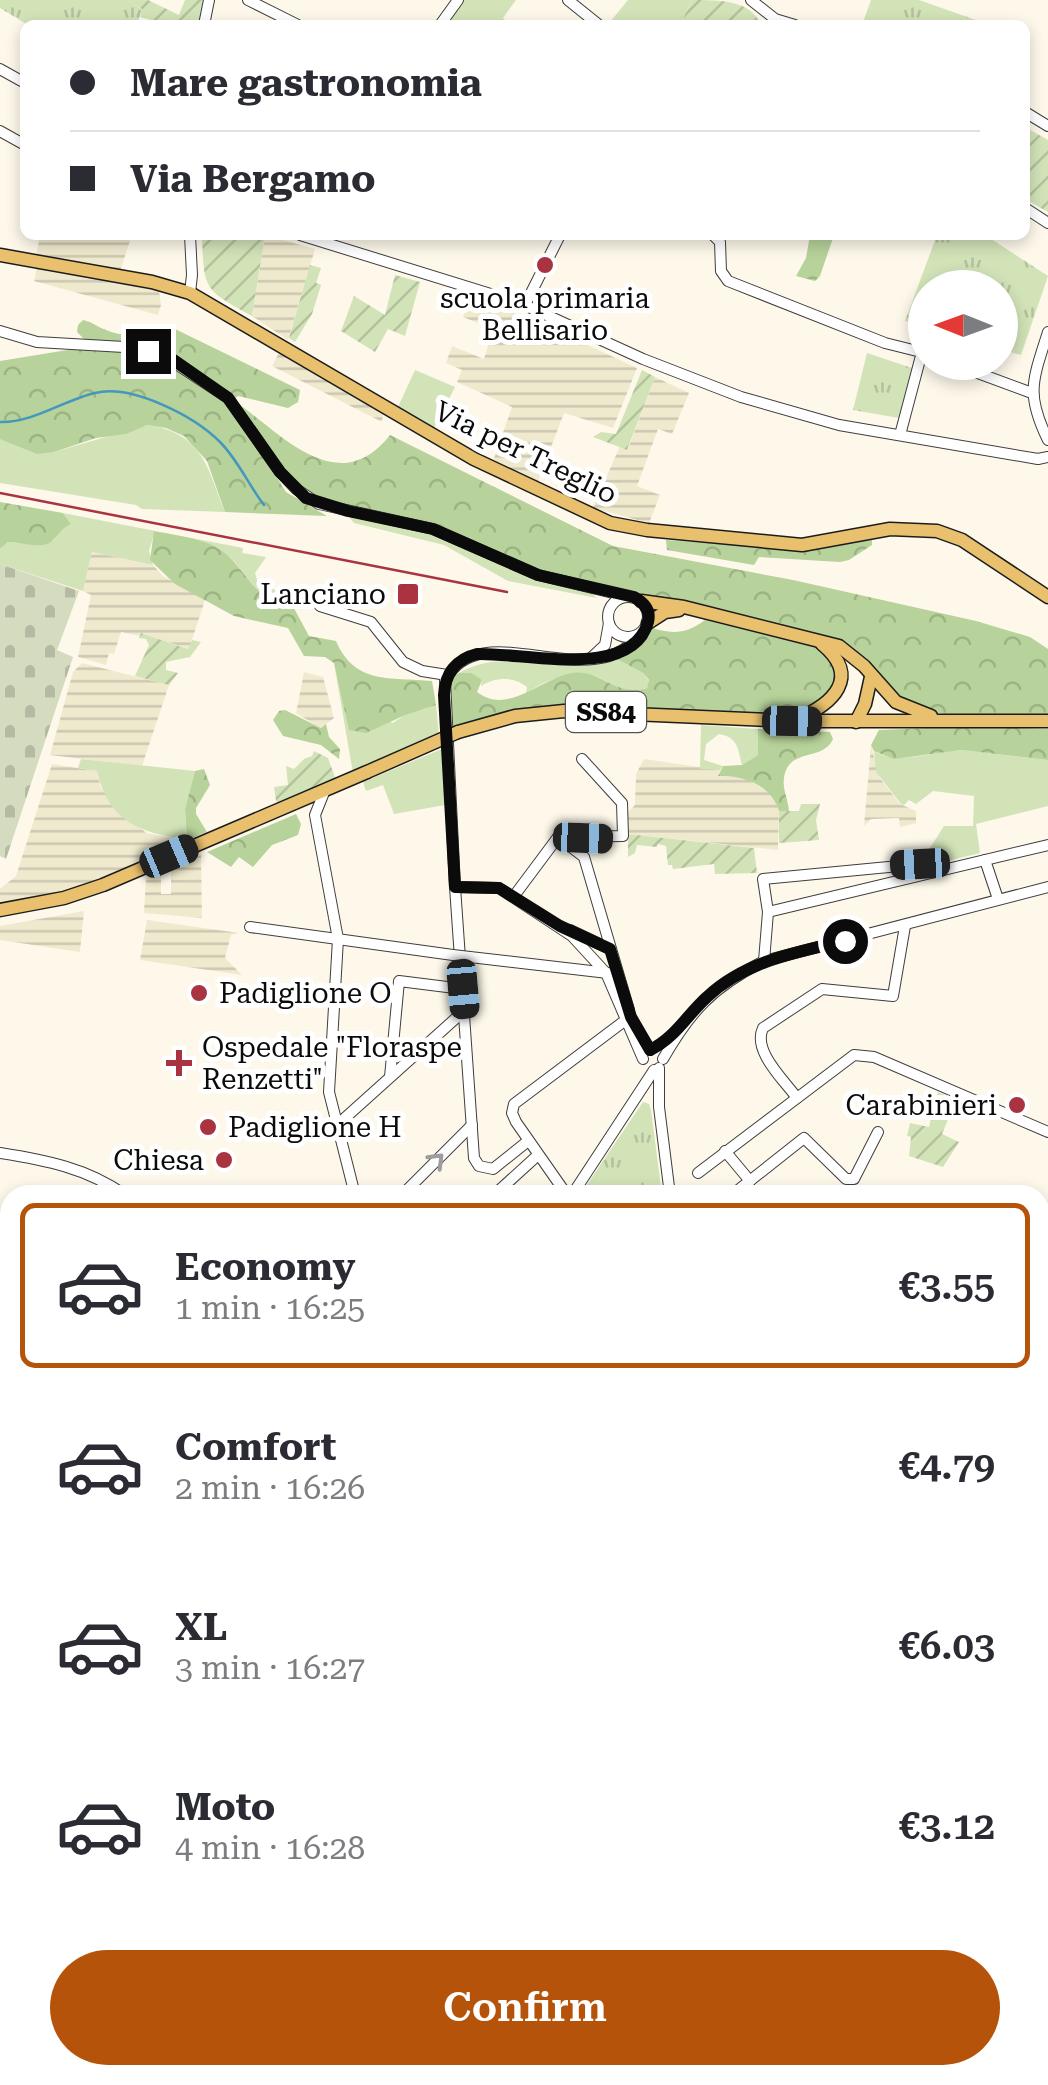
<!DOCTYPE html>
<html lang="en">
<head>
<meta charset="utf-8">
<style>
	body { margin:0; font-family:"Roboto Serif",serif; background:#f7f7f7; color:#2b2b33; height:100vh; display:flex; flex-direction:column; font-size:38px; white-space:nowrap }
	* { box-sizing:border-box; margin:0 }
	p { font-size:32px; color:#7c7c81 }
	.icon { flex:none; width:55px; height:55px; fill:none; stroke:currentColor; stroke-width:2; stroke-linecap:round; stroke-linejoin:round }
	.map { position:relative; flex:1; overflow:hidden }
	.details { position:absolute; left:0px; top:1185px; width:1050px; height:900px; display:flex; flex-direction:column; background:#fff; border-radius:30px 30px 0 0; box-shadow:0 5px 15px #0003 }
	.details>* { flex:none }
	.hud { position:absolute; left:20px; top:20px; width:1010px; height:220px; border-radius:15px; box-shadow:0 5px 15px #0003; display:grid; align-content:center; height:220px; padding:0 50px; background:#fff }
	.needle { width:65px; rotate:271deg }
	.fabs { position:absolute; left:908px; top:270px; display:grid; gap:20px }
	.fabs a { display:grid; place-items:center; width:110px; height:110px; border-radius:50%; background:#fff; box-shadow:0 5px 15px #0003; font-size:50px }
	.end { position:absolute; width:45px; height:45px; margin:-22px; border:12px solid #0b0b0b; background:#fff; box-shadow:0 0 0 5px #fff }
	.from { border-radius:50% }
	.car { position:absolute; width:30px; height:60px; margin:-30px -15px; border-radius:12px; box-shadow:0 0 8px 2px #0007; background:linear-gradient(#222 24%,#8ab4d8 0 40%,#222 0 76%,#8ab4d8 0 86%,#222 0) }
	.hud b { display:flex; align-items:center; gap:35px; height:95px; font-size:38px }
	.hud b+b { border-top:2px solid #e1e1e2 }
	.hud i { width:25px; height:25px; background:#2b2b33 }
	ul { padding:18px 0 0; list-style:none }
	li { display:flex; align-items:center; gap:30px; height:165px; margin:0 20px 15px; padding:0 30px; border:5px solid transparent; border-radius:15px }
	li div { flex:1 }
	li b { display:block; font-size:38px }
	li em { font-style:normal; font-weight:600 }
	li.selected { border-color:#b45309 }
	li>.icon { width:90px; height:90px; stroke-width:1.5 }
	.action { display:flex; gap:20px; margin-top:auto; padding:20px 50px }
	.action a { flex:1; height:115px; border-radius:60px; background:#b45309; color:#fff; font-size:40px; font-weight:600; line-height:115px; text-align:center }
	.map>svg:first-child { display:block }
</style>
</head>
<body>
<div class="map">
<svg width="1048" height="2085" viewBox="0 0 1048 2085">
	<defs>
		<pattern id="farmland-rules" width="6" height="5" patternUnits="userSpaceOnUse" patternTransform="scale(2.5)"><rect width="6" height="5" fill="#efeace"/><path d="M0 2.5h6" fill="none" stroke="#ccc7b0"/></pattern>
		<pattern id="forest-crowns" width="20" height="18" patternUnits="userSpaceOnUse" patternTransform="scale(2.5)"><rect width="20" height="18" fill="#b7d29a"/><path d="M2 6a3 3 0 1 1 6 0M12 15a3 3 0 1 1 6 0" fill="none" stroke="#9cb383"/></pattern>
		<pattern id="cemetery-stones" width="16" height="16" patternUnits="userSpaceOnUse" patternTransform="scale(2.5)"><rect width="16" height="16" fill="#d4dbbf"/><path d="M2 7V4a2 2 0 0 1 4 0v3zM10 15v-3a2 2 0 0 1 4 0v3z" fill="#b5bba3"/></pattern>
		<pattern id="park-tufts" width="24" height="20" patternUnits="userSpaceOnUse" patternTransform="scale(2.5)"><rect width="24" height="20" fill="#d2e3b8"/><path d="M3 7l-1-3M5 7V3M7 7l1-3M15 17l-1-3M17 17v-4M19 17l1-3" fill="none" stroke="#b3c19d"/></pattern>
		<pattern id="garden-furrows" width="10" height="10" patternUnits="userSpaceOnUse" patternTransform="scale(2.5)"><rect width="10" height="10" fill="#d2e3b8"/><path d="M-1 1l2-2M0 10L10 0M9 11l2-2" fill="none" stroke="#b3c19d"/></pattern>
	</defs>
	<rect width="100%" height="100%" fill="#fdf8ea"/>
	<!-- farmland -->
	<g fill="url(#farmland-rules)">
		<polygon points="40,235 132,235 120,271 36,256"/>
		<polygon points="265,235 315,249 288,340 252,316"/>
		<polygon points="37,268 159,291 161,305 158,315 34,281"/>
		<polygon points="469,298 530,318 637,368 613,428 564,413 537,484 492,464 512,407 457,382 462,370 446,363 452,346 484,359 493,329 463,317"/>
		<polygon points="280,351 383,414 382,422 272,366"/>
		<polygon points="655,377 689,393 672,434 658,429 637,486 660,495 649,523 593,508 620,446 628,449"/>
		<polygon points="92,552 153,565 163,576 205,600 189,649 141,633 139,636 121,632 114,654 109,653 106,665 78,657 91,595 83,591"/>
		<polygon points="82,663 169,685 142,766 50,755 73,672"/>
		<polygon points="304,672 323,677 334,718 321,728 296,713"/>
		<polygon points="871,745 879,777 900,804 916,811 916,823 900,827 899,818 871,819 864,826"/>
		<polygon points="644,759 720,770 718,776 744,777 773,795 779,811 778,850 628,834 628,812 635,805 636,774"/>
		<polygon points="52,764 97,771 101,788 146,833 187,840 93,882 47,896 0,902 0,889 16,876"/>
		<polygon points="201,855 202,918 144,913 146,878 161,872 161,894 171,894 171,868"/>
		<polygon points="84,911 80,952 0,940 0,926"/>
		<polygon points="147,920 239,933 231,935 225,958 242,975 140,960"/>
	</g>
	<!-- grass -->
	<g fill="#d2e3b8">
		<polygon points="460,0 516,0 503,18 510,25 443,25"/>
		<polygon points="628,0 692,0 680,25 610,22"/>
		<polygon points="415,370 455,387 433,430 398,407"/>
		<path d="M147,425c56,8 60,42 78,87l-83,-3 -6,-4 -136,-22v-44l54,13z"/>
		<path d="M63,513l180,35 -1,5 24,4 -11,16 4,13 30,7v6c-45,5 -40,-34 -66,-46 -21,-10 -46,-15 -68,-22l-6,20 4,14 -61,-13 -9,39 -83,-27v-15l8,-7 28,3 18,-5 7,-12 10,-4z"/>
		<polygon points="349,517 447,538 511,570 591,593 597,598 508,581 444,545 354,523"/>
		<path d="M617,659l26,14 6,8 -2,7c-29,9 -35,-10 -61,-14 -18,-3 -45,8 -60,20l1,-7c-13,-11 -32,-10 -46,-1l1,-6 -23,-7c49,-29 107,6 158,-14z"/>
		<polygon points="334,663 345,703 393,723 403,716 436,705 439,735 353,773"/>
		<path d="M701,725l57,4v26l-16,10c-4,-16 -4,-28 -23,-31l-13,10 -2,16 19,6 -3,4 -20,-1z"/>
		<polygon points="442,749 445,805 394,814 383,785 366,791 363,782"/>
		<path d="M961,750l87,10v46l-72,18 4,29 -41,10 -11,-12 16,-25h29l1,-30 -41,-5 -17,13 -7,-4 -5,5 -3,-1 -25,-32 -2,-21c24,15 60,0 87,-1z"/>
		<path d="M81,759l114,12 -10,38 2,31c-47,-8 -78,-17 -90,-69l-19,-3z"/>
	</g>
	<!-- forest -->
	<g fill="url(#forest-crowns)">
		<polygon points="810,235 834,235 820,276 815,281 796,276 806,258"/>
		<path d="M83,320c10,2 14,7 23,10 23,10 44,2 67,-2l127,62 -2,12 -10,6 -50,-12 -4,3 10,27 42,66 41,24 -102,-4 -18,-51 -23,-25 -18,-8 -19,-3 -21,9 -30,4 -42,14 -17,2 -37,-15v-78l86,-14 2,-4 -11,-11 1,-7z"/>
		<path d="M239,404c46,34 101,95 151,31l223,111 180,34 183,41 54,16 18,12v67h-94l-43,-8 -66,-60 -307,-76 -72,-35 -151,-37c-34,-23 -55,-61 -76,-96z"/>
		<path d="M0,502l63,11 8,11c-11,5 -11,10 -19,17 -9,9 -31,1 -44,1l-8,7z"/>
		<path d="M154,531c22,5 50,7 68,20 26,18 29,52 67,48l20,37 27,5c19,44 54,36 96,40l4,24 -33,11 -37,17 -17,-3 -15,-67 -9,-6 -21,-1 -16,-28 -54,-12 -59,-32 -25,-24z"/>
		<polygon points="666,540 804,550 872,540 872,545 849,560 840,562 759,557 754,565 667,550"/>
		<path d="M705,620l113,27c18,12 18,30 13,48l-30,18 -30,2 -238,-7 -26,4 -60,19 -1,-25 5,-28 8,-5h12l11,7 -5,12c31,24 64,-14 95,-19 29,-4 44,25 75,15l2,-8 -6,-7 -26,-14 21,-16 10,-16c23,7 37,8 57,-7z"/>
		<polygon points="285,710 321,728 326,724 329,737 340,749 339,759 321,745 283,736 273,720 279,711"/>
		<polygon points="976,726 1048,729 1048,760 961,750 894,759 874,751 871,745 879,730"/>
		<path d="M758,729l72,3 3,7c-10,23 -45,8 -49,39 -2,11 5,23 5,34l-10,-1c-8,-26 -35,-36 -61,-35l5,-10 19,-1 16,-10z"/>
		<polygon points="204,769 210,785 196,808 196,814 207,832 187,840 185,809 195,771"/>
		<polygon points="296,814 301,824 298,835 272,845 253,867 239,857 231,867 207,852"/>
	</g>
	<!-- cemetery -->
	<polygon fill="url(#cemetery-stones)" points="0,564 79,591 57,650 73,657 6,859 0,856"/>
	<!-- park -->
	<g fill="url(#park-tufts)">
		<polygon points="0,0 126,0 142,9 137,25 28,25 0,8"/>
		<polygon points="871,0 919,0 990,25 862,25"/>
		<polygon points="937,235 985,235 1048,276 1021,355 1000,349 1000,288 925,288 925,327 905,321"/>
		<polygon points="867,353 912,368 899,418 853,410"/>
		<polygon points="643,1102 649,1104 651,1110 662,1195 580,1195"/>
		<polygon points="0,1619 10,1638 10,1780 3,1795 0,1794"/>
	</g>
	<!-- garden -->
	<g fill="url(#garden-furrows)">
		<polygon points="126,0 148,0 179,15 185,0 204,0 198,25 170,25 140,17 142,9"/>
		<path d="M692,0c28,0 59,0 69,25h-81z"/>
		<polygon points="1025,127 1048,140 1048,212 1025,199"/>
		<path d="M202,235h63l-13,81c-49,-27 -48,-26 -50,-81z"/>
		<polygon points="310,265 321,268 316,283 321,285 312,314 295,342 289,338"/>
		<polygon points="395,275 420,282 405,336 388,329 375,352 341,331 354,296 385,315"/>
		<polygon points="642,370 655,377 627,450 593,437 601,432 616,434"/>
		<polygon points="141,633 188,649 192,640 201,642 190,657 166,662 166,670 178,673 169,685 135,676 149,645 146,639 139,638"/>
		<polygon points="314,751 328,758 336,780 280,803 276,801 274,787 288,785 286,766 294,769 304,759 312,756"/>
		<polygon points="801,804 820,804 816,820 819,840 779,843 779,811 799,811"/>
		<polygon points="628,834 754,848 757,873 715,874 714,864 673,869 672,865 668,865 666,846 658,844 657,847 637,845 635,853 628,857"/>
		<polygon points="938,1092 956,1100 942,1134 959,1142 943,1167 909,1156 911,1137 907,1136 910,1123 929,1127"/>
	</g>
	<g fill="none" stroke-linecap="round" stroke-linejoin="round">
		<!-- stream -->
		<g stroke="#4497bd" stroke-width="2.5">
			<path d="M0,422c33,1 64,-22 95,-29 37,-9 99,23 125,49 18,18 28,42 44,63"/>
			<polyline points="0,1380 10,1387"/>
			<polyline points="0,1653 10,1666"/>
		</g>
		<!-- minor casing -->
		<g stroke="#3e3e3e" stroke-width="12">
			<g id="minor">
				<polyline points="248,0 298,25"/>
				<polyline points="568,0 599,25"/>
				<polyline points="751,0 775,19 795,25"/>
				<polyline points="204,25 209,0"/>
				<polyline points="440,25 458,0"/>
				<polyline points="0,69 25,83"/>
				<polyline points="1025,112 1048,126"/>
				<polyline points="0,131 25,145"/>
				<polyline points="1025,208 1048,223"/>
				<polyline points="190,235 192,275 190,293"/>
				<polyline points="300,235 520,303 643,359 741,397 839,425 1038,459 1048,457"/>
				<polyline points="713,235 720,242 721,271 728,281 885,343 925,353"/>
				<polyline points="525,305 560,235"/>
				<polyline points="0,331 37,342 124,347 161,354 228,398 280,472 296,489 319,504 433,529 538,575 630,597"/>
				<path d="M1048,332c-15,48 -23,61 0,108"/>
				<polyline points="948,362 1032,393"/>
				<polyline points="900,435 922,352"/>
				<circle cx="628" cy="617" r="20"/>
				<polyline points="320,606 371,622 403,662 422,671 447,675"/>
				<polyline points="590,659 605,645 609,623"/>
				<polyline points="325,790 315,815 338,939 329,1092 355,1195"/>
				<polyline points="558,837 584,857 629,1010"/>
				<polyline points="559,837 623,836 622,803 582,759"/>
				<polyline points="985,860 998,899"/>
				<polyline points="455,887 499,888 572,936 606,973 643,1059"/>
				<polyline points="514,896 558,837"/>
				<polyline points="768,912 763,879 920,864 936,871"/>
				<polyline points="250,927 453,955"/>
				<polyline points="570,930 610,949"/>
				<polyline points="470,957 608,973"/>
				<polyline points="764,961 768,912 1048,845"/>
				<polyline points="635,1025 650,1050"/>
				<path d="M663,1059c28,-49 50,-72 101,-98l284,-74"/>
				<polyline points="659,1068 659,1107 670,1195"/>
				<polyline points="390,1077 399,981 463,989"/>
				<path d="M797,1098c-13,-18 -45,-47 -34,-70l59,-39 71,7 12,-70"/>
				<polyline points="336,1126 465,1010"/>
				<path d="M528,1141l-35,28 -14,-3 -5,-8 -19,-271 -10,-206c34,-70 149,19 196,-48"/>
				<polyline points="725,1151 750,1181"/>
				<path d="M0,1153c45,7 87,15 125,42"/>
				<polyline points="698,1173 854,1055 874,1057 1048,1132"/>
				<polyline points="402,1195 472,1125"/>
				<polyline points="494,1195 538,1155"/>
				<polyline points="567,1195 516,1122 512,1113 514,1104 627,1019"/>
				<polyline points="572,1195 654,1070"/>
				<polyline points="732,1195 804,1138 846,1179 854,1179 878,1132"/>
				<polyline points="1040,1249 1048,1252"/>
				<polyline points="1040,1301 1048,1304"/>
				<polyline points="0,1357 10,1362"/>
				<polyline points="1040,1420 1048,1406"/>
				<polyline points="0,1504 10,1485"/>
				<polyline points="1040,1678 1048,1676"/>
				<polyline points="0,1819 10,1826"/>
				<polyline points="0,1901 10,1905"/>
				<polyline points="0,1983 10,1983"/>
				<polyline points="0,2020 10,2021"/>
				<polyline points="1040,2041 1048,2043"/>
				<polyline points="99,2075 146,2085"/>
				<polyline points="209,2075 234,2085"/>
				<polyline points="255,2075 272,2085"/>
				<polyline points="324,2075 330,2085"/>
				<polyline points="482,2075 493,2085"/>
				<polyline points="547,2075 551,2085"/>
				<polyline points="568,2075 571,2085"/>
				<polyline points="746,2075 758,2085"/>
				<polyline points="0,2084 44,2075"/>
				<polyline points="997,2085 998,2075"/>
			</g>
		</g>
		<!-- major casing -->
		<g stroke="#1c1c1c" stroke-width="15">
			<g id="major">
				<polyline points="0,255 152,282 190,293 474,459 610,523 647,530 802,545 890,529 937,531 962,540 1048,597"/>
				<polyline points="641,601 684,607 839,646 864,666 896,702 931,716"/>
				<polyline points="648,623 665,612 679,610"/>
				<path d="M797,719c36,-15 65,-42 25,-75"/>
				<polyline points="856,722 865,704 871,677"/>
				<polyline points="458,732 515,716 564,711 792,721 1048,721"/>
				<polyline points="0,910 64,898 103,885 367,772"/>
			</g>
		</g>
		<!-- minor -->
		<use href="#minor" stroke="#fff" stroke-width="10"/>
		<!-- major -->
		<use href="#major" stroke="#e9c16e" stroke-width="12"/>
		<!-- rail -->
		<polyline stroke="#aa3342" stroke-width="2.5" points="0,493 507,592"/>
		<!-- minor-bridge casing -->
		<g stroke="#3e3e3e" stroke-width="12" stroke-linecap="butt">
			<polyline id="minor-bridge" points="453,955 470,957"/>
		</g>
		<!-- major-bridge casing -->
		<g stroke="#1c1c1c" stroke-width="15" stroke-linecap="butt">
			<polyline id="major-bridge" points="367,772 458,732"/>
		</g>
		<!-- minor-bridge -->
		<use href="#minor-bridge" stroke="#fff" stroke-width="10"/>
		<!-- major-bridge -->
		<use href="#major-bridge" stroke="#e9c16e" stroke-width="12"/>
	</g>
	<!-- one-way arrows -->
	<defs><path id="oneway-chevron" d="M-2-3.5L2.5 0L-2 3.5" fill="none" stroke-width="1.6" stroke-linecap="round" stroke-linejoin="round" transform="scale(2.5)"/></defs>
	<use stroke="#9d9d9d" href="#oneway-chevron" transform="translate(437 1160) rotate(-45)"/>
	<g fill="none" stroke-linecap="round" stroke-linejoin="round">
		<!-- route -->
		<path stroke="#0b0b0b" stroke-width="12" d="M148,351l24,8 56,39 52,74 26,26 42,13 85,18 105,46 96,22c9,5 17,13 14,25 -16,59 -126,30 -171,32 -21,5 -32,20 -33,41l11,192 44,1 61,38 50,23 21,68 19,33c25,-12 37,-35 57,-53 38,-36 90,-45 138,-56"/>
	</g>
	<!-- markers -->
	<g fill="#aa3342" stroke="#fff" stroke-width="4">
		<circle cx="545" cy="265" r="10"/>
		<rect x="396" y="582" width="24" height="24" rx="5"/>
		<circle cx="199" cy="993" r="10"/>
		<path d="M174 1048h10v10h10v10h-10v10h-10v-10h-10v-10h10z"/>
		<circle cx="1017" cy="1105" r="10"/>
		<circle cx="208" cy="1127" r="10"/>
		<circle cx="224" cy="1160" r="10"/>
	</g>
	<g text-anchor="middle" stroke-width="10" stroke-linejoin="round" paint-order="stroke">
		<!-- shield labels -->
		<rect fill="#fff" stroke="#545454" stroke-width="2.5" x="566" y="692" width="80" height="40" rx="8"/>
		<g font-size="25" font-weight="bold" fill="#0b0b0b">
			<text x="606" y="721">SS84</text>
		</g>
		<!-- poi labels -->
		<g font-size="28" fill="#0b0b0b" stroke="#fff" text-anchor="end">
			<text x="545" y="308" text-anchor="middle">scuola primaria<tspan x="545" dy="32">Bellisario</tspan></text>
			<text x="386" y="604">Lanciano</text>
			<text x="219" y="1003" text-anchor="start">Padiglione O</text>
			<text x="202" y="1057" text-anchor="start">Ospedale "Floraspe<tspan x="202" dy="32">Renzetti"</tspan></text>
			<text x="997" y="1115">Carabinieri</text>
			<text x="228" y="1137" text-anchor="start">Padiglione H</text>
			<text x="204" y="1170">Chiesa</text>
		</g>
		<!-- street labels -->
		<g font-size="28" fill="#0b0b0b" stroke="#fff">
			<text transform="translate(526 452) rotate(26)" y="10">Via per Treglio</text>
		</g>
	</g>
</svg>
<div class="fabs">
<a><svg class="needle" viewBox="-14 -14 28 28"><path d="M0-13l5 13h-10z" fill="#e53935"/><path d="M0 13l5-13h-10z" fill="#7c7c81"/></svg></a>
</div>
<i class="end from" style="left:845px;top:941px"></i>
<i class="end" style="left:148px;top:351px"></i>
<i class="car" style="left:792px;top:721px;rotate:91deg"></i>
<i class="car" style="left:583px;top:838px;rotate:92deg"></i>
<i class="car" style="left:169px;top:856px;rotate:67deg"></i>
<i class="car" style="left:920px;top:864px;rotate:267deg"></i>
<i class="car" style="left:463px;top:989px;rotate:175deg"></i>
<div class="hud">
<b><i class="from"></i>Mare gastronomia</b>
<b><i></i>Via Bergamo</b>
</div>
<section class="details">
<ul>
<li class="selected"><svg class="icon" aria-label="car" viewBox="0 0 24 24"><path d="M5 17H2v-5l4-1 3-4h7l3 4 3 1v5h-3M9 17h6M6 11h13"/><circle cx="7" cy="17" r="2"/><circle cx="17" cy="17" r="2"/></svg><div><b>Economy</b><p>1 min · 16:25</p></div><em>€3.55</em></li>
<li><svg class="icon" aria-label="car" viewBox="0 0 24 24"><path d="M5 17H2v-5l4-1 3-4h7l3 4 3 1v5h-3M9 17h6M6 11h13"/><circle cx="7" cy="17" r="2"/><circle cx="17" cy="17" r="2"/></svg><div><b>Comfort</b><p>2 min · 16:26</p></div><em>€4.79</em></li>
<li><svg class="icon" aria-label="car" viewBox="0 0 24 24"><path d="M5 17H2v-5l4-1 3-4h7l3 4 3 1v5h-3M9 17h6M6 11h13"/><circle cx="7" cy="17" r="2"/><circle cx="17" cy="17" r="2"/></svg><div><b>XL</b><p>3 min · 16:27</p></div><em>€6.03</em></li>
<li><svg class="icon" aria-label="car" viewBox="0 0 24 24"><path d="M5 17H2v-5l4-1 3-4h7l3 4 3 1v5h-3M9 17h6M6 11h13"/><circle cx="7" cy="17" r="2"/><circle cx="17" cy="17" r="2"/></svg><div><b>Moto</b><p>4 min · 16:28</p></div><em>€3.12</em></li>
</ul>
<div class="action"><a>Confirm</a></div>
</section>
</div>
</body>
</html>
